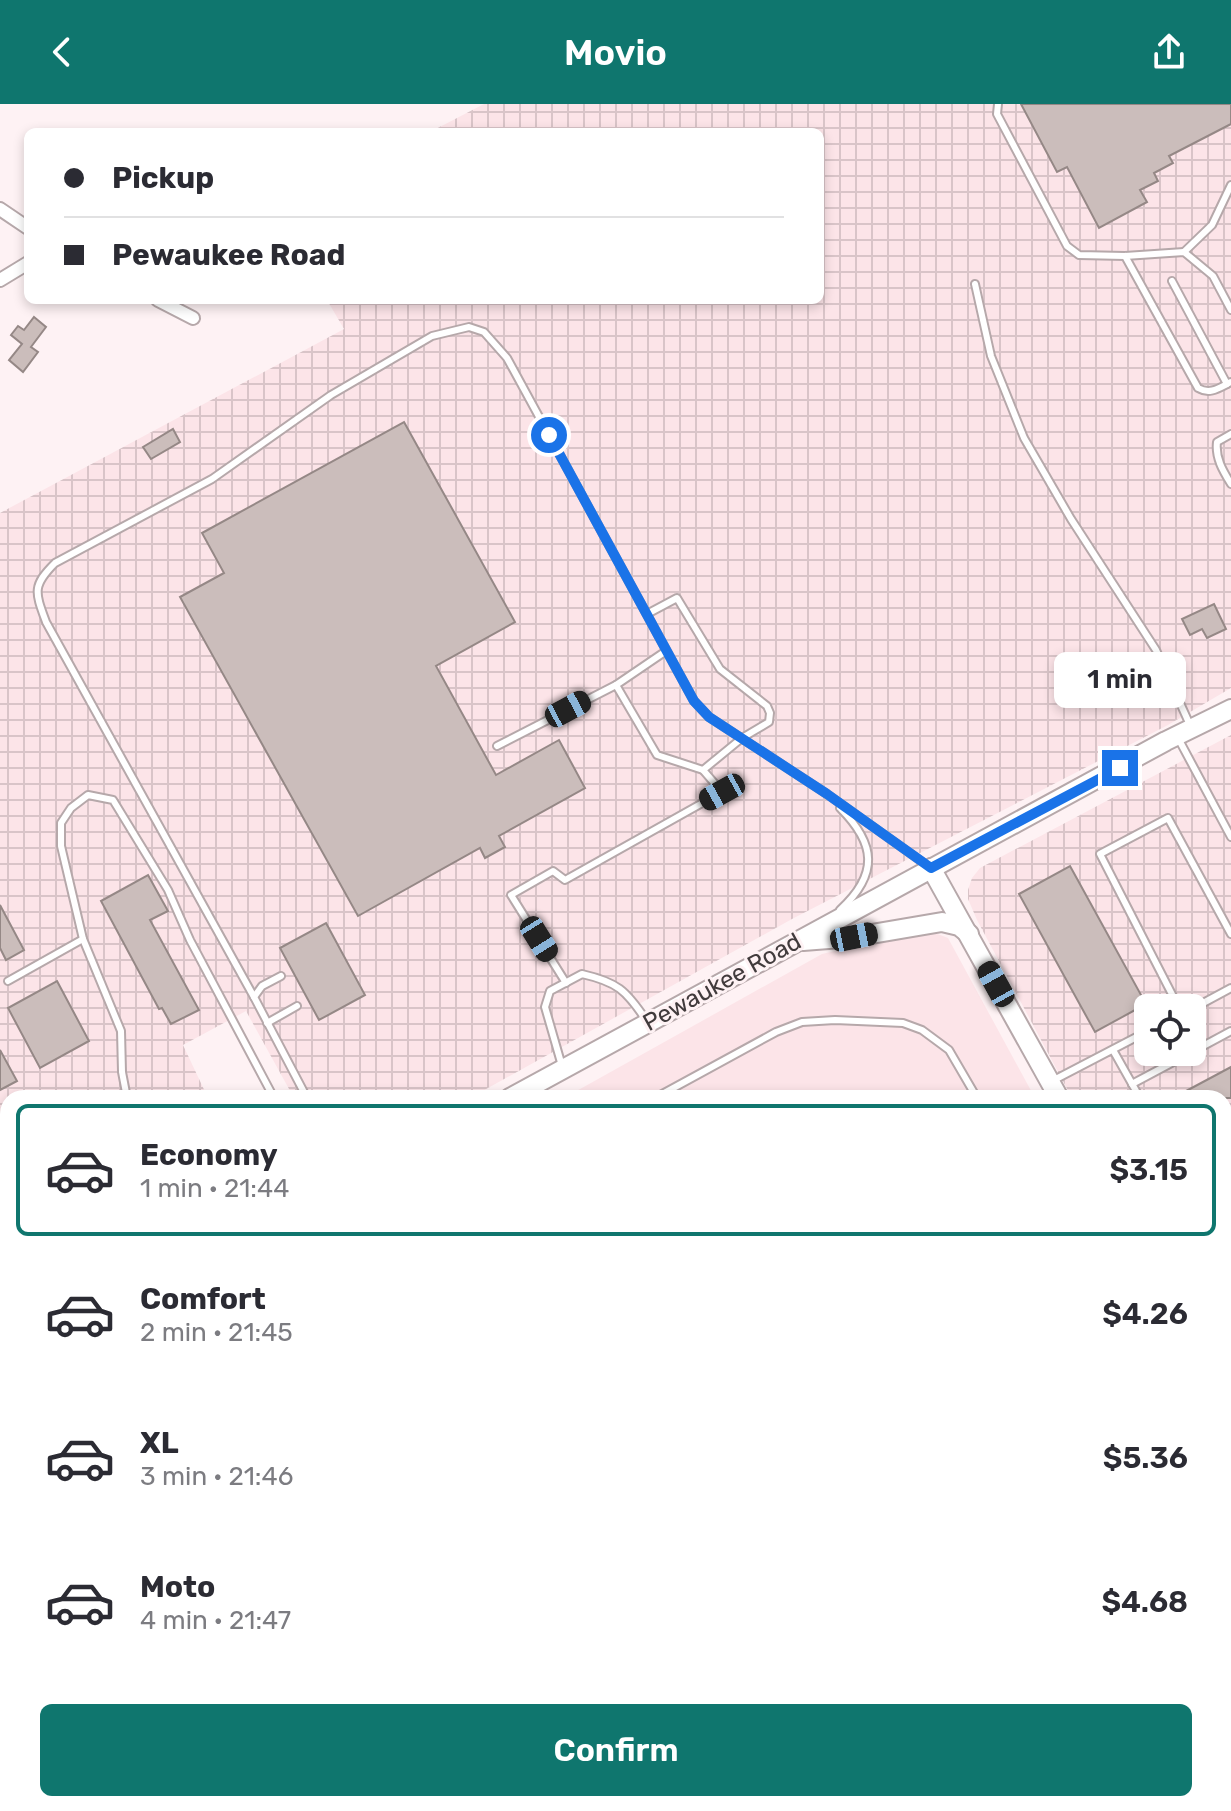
<!DOCTYPE html>
<html lang="en">
<head>
<meta charset="utf-8">
<style>
	body { margin:0; font-family:Rubik,sans-serif; background:#f2f2f3; color:#2b2b33; height:100vh; display:flex; flex-direction:column; font-size:30px; white-space:nowrap }
	* { box-sizing:border-box; margin:0 }
	p { font-size:26px; color:#7c7c81 }
	.icon { flex:none; width:44px; height:44px; fill:none; stroke:currentColor; stroke-width:2; stroke-linecap:round; stroke-linejoin:round }
	.map { position:relative; flex:1; overflow:hidden }
	.side { position:absolute; left:0px; top:986px; width:1232px; height:722px; display:flex; flex-direction:column; background:#fff; border-radius:24px 24px 0 0; box-shadow:0 4px 12px #0003 }
	.side>* { flex:none }
	.hud { position:absolute; left:24px; top:24px; width:800px; height:176px; border-radius:12px; box-shadow:0 4px 12px #0003; display:grid; align-content:center; height:176px; padding:0 40px; background:#fff }
	.controls { position:absolute; left:1134px; top:890px; display:grid; gap:16px }
	.controls a { display:grid; place-items:center; width:72px; height:72px; border-radius:12px; background:#fff; box-shadow:0 4px 12px #0003; font-size:40px }
	.end { position:absolute; width:36px; height:36px; margin:-18px; border:10px solid #1a73e8; background:#fff; box-shadow:0 0 0 4px #fff }
	.from { border-radius:50% }
	.bubble { position:absolute; height:56px; border-radius:12px; background:#fff; box-shadow:0 4px 12px #0003; font-size:26px; font-weight:600; line-height:56px; text-align:center }
	.car { position:absolute; width:24px; height:48px; margin:-24px -12px; border-radius:10px; box-shadow:0 0 6px 2px #0007; background:linear-gradient(#222 24%,#8ab4d8 0 40%,#222 0 76%,#8ab4d8 0 86%,#222 0) }
	.hud b { display:flex; align-items:center; gap:28px; height:76px; font-size:30px }
	.hud b+b { border-top:2px solid #e1e1e2 }
	.hud i { width:20px; height:20px; background:#2b2b33 }
	ul { padding:14px 0 0; list-style:none }
	li { display:flex; align-items:center; gap:24px; height:132px; margin:0 16px 12px; padding:0 24px; border:4px solid transparent; border-radius:12px }
	li div { flex:1 }
	li b { display:block; font-size:30px }
	li em { font-style:normal; font-weight:600 }
	li.active { border-color:#0f766e }
	li>.icon { width:72px; height:72px; stroke-width:1.5 }
	.button { display:flex; gap:16px; margin-top:auto; padding:16px 40px }
	.button a { flex:1; height:92px; border-radius:12px; background:#0f766e; color:#fff; font-size:32px; font-weight:600; line-height:92px; text-align:center }
	header { display:flex; justify-content:space-between; align-items:center; height:104px; padding:0 40px; background:#0f766e; color:#fff; font-size:36px; font-weight:600 }
	.map>svg:first-child { display:block }
</style>
</head>
<body>
<header><svg class="icon" aria-label="back" viewBox="0 0 24 24"><path d="M15 5l-7 7 7 7"/></svg>Movio<svg class="icon" aria-label="share" viewBox="0 0 24 24"><path d="M12 15V3M7 8l5-5 5 5M5 13v7h14v-7"/></svg></header>
<div class="map">
<svg width="1231" height="1707" viewBox="0 0 1231 1707">
	<defs>
		<pattern id="industrial-grid" width="8" height="8" patternUnits="userSpaceOnUse" patternTransform="scale(2)"><rect width="8" height="8" fill="#fce4e8"/><path d="M0 4h8M4 0v8" fill="none" stroke="#d9c4c8"/></pattern>
	</defs>
	<rect width="100%" height="100%" fill="#fef2f4"/>
	<!-- built -->
	<g fill="#fce4e8">
		<polygon points="927,826 948,834 1035,994 564,994 822,850"/>
		<polygon points="8,1296 8,1700 1224,1700 1224,1339 1231,1352 1231,1707 0,1707 0,1300"/>
	</g>
	<!-- industrial -->
	<g fill="url(#industrial-grid)" fill-rule="evenodd">
		<polygon points="484,0 1231,0 1231,584 1168,621 792,815 470,994 294,994 246,907 183,941 208,994 8,994 8,1243 0,1247 0,409 344,225 327,196 820,196 820,28 430,28"/>
		<path d="M1231,631v669l-7,-13v-293h-152l-95,-178 -9,-21v-9l4,-12 8,-10zM1148,904h44v44h-44z"/>
	</g>
	<g fill="none" stroke-linecap="round" stroke-linejoin="round">
		<!-- taxiway -->
		<g stroke="#c6bbbd" stroke-width="40">
			<polyline points="0,1513 8,1508"/>
			<polyline points="372,1700 375,1707"/>
			<polyline points="482,1700 485,1707"/>
			<polyline points="631,1700 634,1707"/>
			<polyline points="749,1700 752,1707"/>
			<polyline points="845,1700 848,1707"/>
			<polyline points="957,1700 960,1707"/>
		</g>
	</g>
	<!-- building -->
	<g fill="#cbbdbb" stroke="#958886" stroke-width="2">
		<polygon points="1021,0 1231,0 1231,20 1169,52 1173,59 1154,69 1158,77 1140,86 1147,98 1099,124 1067,63 1057,68"/>
		<polygon points="34,213 46,223 31,243 38,248 23,268 9,256 22,240 11,231 18,222 24,226"/>
		<polygon points="404,318 515,518 436,562 496,671 559,636 585,684 499,732 505,743 485,754 480,744 358,812 180,493 224,469 202,429"/>
		<polygon points="173,325 180,338 151,355 143,343"/>
		<polygon points="1214,500 1226,525 1207,534 1202,525 1190,531 1182,515"/>
		<polygon points="1070,762 1146,900 1095,928 1019,790"/>
		<polygon points="148,771 168,807 150,816 199,906 171,920 162,904 159,905 101,797"/>
		<polygon points="0,801 24,846 6,856 0,844"/>
		<polygon points="326,819 365,891 319,916 280,844"/>
		<polygon points="57,877 89,937 40,964 8,904"/>
		<polygon points="0,946 17,977 0,986"/>
		<polygon points="1231,963 1231,994 1173,994"/>
	</g>
	<g fill="none" stroke-linecap="round" stroke-linejoin="round">
		<!-- lane casing -->
		<g stroke="#b6a8aa" stroke-width="10">
			<g id="lane">
				<polyline points="998,0 997,10 1067,142 1079,151 1125,152 1184,148 1213,172 1231,206"/>
				<polyline points="1184,148 1212,121 1231,81"/>
				<path d="M1125,152l73,132c12,7 21,0 33,-6"/>
				<polyline points="1172,177 1227,280"/>
				<polyline points="975,180 991,252 1024,334 1071,415 1156,546 1190,621"/>
				<path d="M1231,330l-14,8c-2,16 6,29 14,42"/>
				<polyline points="666,547 616,581 657,651 703,666"/>
				<polyline points="1178,634 1231,733"/>
				<polyline points="497,642 616,581"/>
				<path d="M840,806c39,-36 36,-66 0,-102"/>
				<polyline points="281,872 262,882 254,893 307,994"/>
				<polyline points="8,877 83,835"/>
				<polyline points="566,879 511,791 553,767 565,776 722,688 703,666 742,634 769,618 770,609 767,602 720,565 677,494 647,510"/>
				<path d="M254,893l-208,-375c-11,-30 -14,-36 9,-59l157,-84 119,-84 101,-59 37,-9 15,5 23,26 187,343 15,16 118,77 101,72"/>
				<polyline points="1179,904 1100,750 1168,714 1231,830"/>
				<polyline points="1192,905 1231,884"/>
				<polyline points="267,919 297,902"/>
				<polyline points="1113,946 1140,994"/>
				<polyline points="1192,948 1231,927"/>
				<path d="M562,962l-17,-59 5,-16 32,-17c35,8 44,16 64,46"/>
				<polyline points="1054,976 1148,927"/>
				<polyline points="1132,980 1192,948"/>
				<polyline points="127,994 122,968 121,927 83,835 61,742 61,719 71,704 88,691 113,696 168,786 190,836 274,994"/>
				<polyline points="655,994 776,928 802,918 835,916 903,919 922,926 949,946 977,994"/>
				<polyline points="1224,1082 1231,1078"/>
				<polyline points="0,1175 8,1189"/>
				<polyline points="0,1350 8,1346"/>
				<polyline points="1224,1514 1231,1530"/>
				<polyline points="188,1700 189,1707"/>
			</g>
		</g>
		<!-- street casing -->
		<g stroke="#b6a8aa" stroke-width="16">
			<g id="street">
				<polyline points="0,105 28,124"/>
				<polyline points="0,176 28,159"/>
				<polyline points="158,196 193,214"/>
			</g>
		</g>
		<!-- secondary casing -->
		<g stroke="#b6a8aa" stroke-width="22">
			<g id="secondary">
				<polyline points="931,764 1059,994"/>
				<polyline points="803,837 854,833 942,818 959,822 969,830"/>
				<polyline points="510,994 1166,637 1231,605"/>
				<polyline points="0,1273 8,1268"/>
				<polyline points="1224,1302 1231,1315"/>
			</g>
		</g>
		<!-- lane -->
		<use href="#lane" stroke="#fff" stroke-width="6"/>
		<!-- street -->
		<use href="#street" stroke="#fff" stroke-width="12"/>
		<!-- secondary -->
		<use href="#secondary" stroke="#fff" stroke-width="18"/>
	</g>
	<g fill="none" stroke-linecap="round" stroke-linejoin="round">
		<!-- route -->
		<polyline stroke="#1a73e8" stroke-width="10" points="549,331 694,597 709,613 827,690 931,764 1120,664"/>
	</g>
	<g text-anchor="middle" stroke-width="6" stroke-linejoin="round" paint-order="stroke">
		<!-- street labels -->
		<g font-size="24" fill="#413b3c" stroke="#fef2f4">
			<text transform="translate(722 878) rotate(-29)" y="8">Pewaukee Road</text>
		</g>
	</g>
</svg>
<div class="controls">
<a><svg class="icon" aria-label="locate" viewBox="0 0 24 24"><circle cx="12" cy="12" r="6"/><path d="M12 2v4M12 18v4M2 12h4M18 12h4"/></svg></a>
</div>
<i class="end from" style="left:549px;top:331px"></i>
<i class="end" style="left:1120px;top:664px"></i>
<div class="bubble" style="left:1054px;top:548px;width:132px">1 min</div>
<i class="car" style="left:568px;top:605px;rotate:62deg"></i>
<i class="car" style="left:722px;top:688px;rotate:241deg"></i>
<i class="car" style="left:854px;top:833px;rotate:79deg"></i>
<i class="car" style="left:539px;top:835px;rotate:148deg"></i>
<i class="car" style="left:996px;top:880px;rotate:331deg"></i>
<div class="hud">
<b><i class="from"></i>Pickup</b>
<b><i></i>Pewaukee Road</b>
</div>
<section class="side">
<ul>
<li class="active"><svg class="icon" aria-label="car" viewBox="0 0 24 24"><path d="M5 17H2v-5l4-1 3-4h7l3 4 3 1v5h-3M9 17h6M6 11h13"/><circle cx="7" cy="17" r="2"/><circle cx="17" cy="17" r="2"/></svg><div><b>Economy</b><p>1 min · 21:44</p></div><em>$3.15</em></li>
<li><svg class="icon" aria-label="car" viewBox="0 0 24 24"><path d="M5 17H2v-5l4-1 3-4h7l3 4 3 1v5h-3M9 17h6M6 11h13"/><circle cx="7" cy="17" r="2"/><circle cx="17" cy="17" r="2"/></svg><div><b>Comfort</b><p>2 min · 21:45</p></div><em>$4.26</em></li>
<li><svg class="icon" aria-label="car" viewBox="0 0 24 24"><path d="M5 17H2v-5l4-1 3-4h7l3 4 3 1v5h-3M9 17h6M6 11h13"/><circle cx="7" cy="17" r="2"/><circle cx="17" cy="17" r="2"/></svg><div><b>XL</b><p>3 min · 21:46</p></div><em>$5.36</em></li>
<li><svg class="icon" aria-label="car" viewBox="0 0 24 24"><path d="M5 17H2v-5l4-1 3-4h7l3 4 3 1v5h-3M9 17h6M6 11h13"/><circle cx="7" cy="17" r="2"/><circle cx="17" cy="17" r="2"/></svg><div><b>Moto</b><p>4 min · 21:47</p></div><em>$4.68</em></li>
</ul>
<div class="button"><a>Confirm</a></div>
</section>
</div>
</body>
</html>
